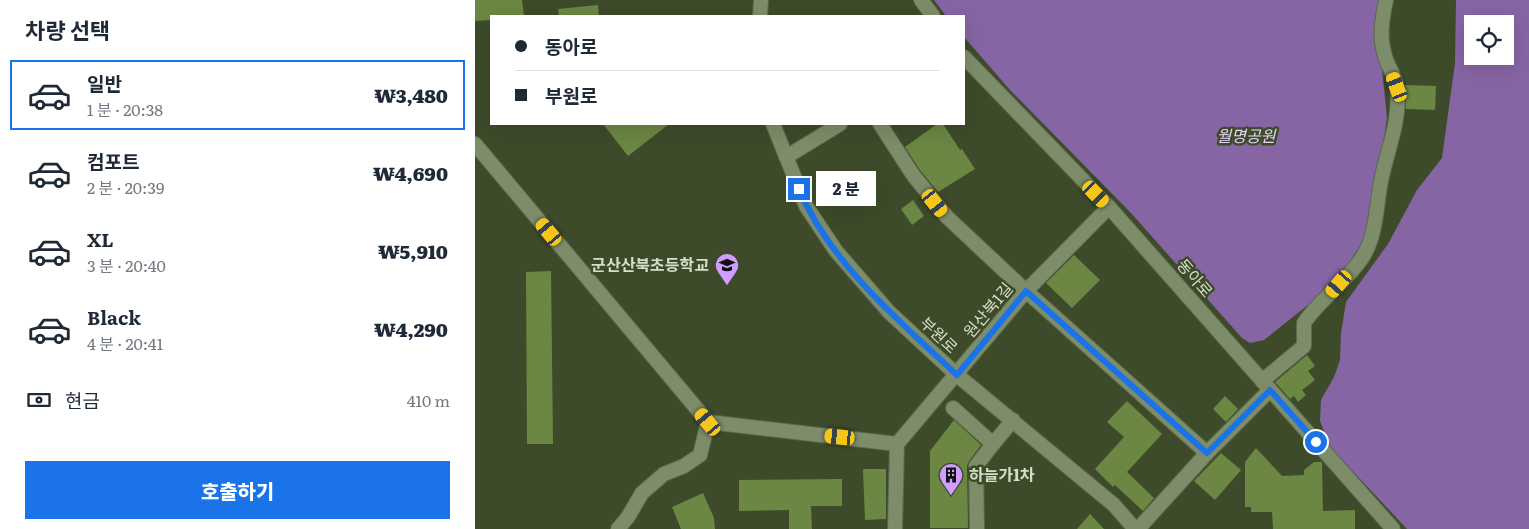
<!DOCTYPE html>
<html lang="ko">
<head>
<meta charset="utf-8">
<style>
	body { margin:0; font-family:Literata,"Noto Sans KR",serif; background:#f2f2f3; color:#1f2937; height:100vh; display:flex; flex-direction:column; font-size:19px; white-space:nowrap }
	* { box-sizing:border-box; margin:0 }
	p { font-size:16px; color:#747a83 }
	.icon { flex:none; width:28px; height:28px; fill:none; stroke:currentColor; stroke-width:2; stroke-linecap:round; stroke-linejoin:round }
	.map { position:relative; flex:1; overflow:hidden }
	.drawer { display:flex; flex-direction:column; background:#fff; width:475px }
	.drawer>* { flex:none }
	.top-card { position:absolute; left:15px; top:15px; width:475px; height:110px; border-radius:0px; box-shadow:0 5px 20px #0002; display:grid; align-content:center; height:110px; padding:0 25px; background:#fff }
	.tools { position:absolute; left:989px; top:15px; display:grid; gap:10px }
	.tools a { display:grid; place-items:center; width:50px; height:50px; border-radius:0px; background:#fff; box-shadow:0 5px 20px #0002; font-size:25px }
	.end { position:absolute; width:22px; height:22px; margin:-11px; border:6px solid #1a73e8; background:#fff; box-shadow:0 0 0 2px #fff }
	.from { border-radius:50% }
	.bubble { position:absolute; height:35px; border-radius:0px; background:#fff; box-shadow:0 5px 20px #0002; font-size:16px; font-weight:800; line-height:35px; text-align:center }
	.car { position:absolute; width:15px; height:30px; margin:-15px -8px; border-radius:6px; box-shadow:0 0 4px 1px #0007; background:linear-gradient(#f5c518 24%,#345 0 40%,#f5c518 0 76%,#345 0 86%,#f5c518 0) }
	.top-card b { display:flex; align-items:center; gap:18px; height:48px; font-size:19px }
	.top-card b+b { border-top:1px solid #e0e1e3 }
	.top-card i { width:12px; height:12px; background:#1f2937 }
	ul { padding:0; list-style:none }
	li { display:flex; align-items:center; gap:15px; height:70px; margin:0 10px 8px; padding:0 15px; border:2px solid transparent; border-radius:0px }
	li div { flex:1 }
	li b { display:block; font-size:19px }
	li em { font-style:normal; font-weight:800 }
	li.on { border-color:#1a73e8 }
	li>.icon { width:45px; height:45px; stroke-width:1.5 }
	h2 { padding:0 25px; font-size:22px; line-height:60px }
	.pay { display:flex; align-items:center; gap:12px; height:55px; padding:0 25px; font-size:19px }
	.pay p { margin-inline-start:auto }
	.action { display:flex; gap:10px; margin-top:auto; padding:10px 25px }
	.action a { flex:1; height:58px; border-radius:0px; background:#1a73e8; color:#fff; font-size:20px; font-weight:800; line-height:58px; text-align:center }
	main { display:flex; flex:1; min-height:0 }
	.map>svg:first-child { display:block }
</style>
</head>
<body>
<main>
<section class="drawer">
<h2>차량 선택</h2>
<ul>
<li class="on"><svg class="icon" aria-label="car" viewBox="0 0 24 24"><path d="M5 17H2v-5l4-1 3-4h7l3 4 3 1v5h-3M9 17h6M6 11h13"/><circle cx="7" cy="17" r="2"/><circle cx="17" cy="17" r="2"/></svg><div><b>일반</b><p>1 분 · 20:38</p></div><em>₩3,480</em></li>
<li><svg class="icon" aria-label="car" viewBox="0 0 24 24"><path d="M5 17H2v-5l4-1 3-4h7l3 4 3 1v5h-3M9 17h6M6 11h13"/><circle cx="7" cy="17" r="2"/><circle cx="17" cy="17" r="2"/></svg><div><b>컴포트</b><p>2 분 · 20:39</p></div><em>₩4,690</em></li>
<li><svg class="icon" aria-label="car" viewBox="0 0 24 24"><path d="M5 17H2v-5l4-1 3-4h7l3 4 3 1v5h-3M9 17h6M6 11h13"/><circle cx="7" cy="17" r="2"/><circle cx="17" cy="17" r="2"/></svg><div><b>XL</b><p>3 분 · 20:40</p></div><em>₩5,910</em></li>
<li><svg class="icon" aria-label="car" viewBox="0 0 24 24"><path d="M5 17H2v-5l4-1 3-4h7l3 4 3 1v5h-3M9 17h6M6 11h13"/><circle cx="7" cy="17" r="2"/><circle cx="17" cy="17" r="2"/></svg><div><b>Black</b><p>4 분 · 20:41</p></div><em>₩4,290</em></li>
</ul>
<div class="pay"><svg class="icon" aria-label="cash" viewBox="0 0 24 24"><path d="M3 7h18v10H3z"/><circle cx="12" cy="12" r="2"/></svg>현금<p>410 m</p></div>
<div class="action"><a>호출하기</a></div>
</section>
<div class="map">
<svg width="1054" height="529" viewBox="0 0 1054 529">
	<rect width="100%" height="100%" fill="#3d4b2a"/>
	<!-- forest -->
	<g fill="#8665a4" fill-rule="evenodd">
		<polygon points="459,0 906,0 904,39 912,118 898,211 887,243 870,269 838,301 789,340 775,343 767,338 656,213 535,90 489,37 489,16 471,16"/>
		<path d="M981,0h73v529h-122l-76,-81 -11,-27 1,-21 13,-23 6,-17 1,-27 5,-31 42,-58 29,-54 25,-32 13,-95zM998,24h32v32h-32z"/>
	</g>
	<!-- building -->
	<g fill="#6b8743">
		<polygon points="0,0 47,0 49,16 16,16 16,20 0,21"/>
		<polygon points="123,5 124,16 84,16 83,9"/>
		<polygon points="930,85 961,86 960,110 931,109"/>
		<polygon points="128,124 194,124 153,156"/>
		<polygon points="462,124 468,124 485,150 487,149 500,169 463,192 445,170 430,147"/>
		<polygon points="438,200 449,216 437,225 426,209"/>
		<polygon points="599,255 625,280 597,308 571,283"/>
		<polygon points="76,271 78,444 52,444 51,272"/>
		<polygon points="832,355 840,366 833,371 840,380 827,390 831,395 823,402 819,396 815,399 800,382"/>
		<polygon points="750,396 763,409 751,422 738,409"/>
		<polygon points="652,401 687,434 652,472 679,498 668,511 640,485 638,487 620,469 649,437 632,422"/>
		<polygon points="479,420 506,445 494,461 492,466 493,528 455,528 455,451"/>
		<polygon points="781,448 807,476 829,475 829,470 839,462 847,462 848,511 880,510 880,529 798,529 797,512 776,512 776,507 770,507 770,462"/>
		<polygon points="746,453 766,470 740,500 719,481"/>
		<polygon points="388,469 411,469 411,519 390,520"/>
		<polygon points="367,479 367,506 336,506 337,529 314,529 314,510 264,511 264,480"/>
		<polygon points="228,493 239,518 240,529 206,529 197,507"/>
		<polygon points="615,514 629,529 602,529"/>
	</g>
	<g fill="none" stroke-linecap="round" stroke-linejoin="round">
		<!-- minor casing -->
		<g stroke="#5d684c" stroke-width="16">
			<g id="minor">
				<polyline points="446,0 458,16"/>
				<polyline points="285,16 286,0"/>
				<polyline points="489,57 634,207 918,529"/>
				<polyline points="298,124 331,206 361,251 414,312 482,375 639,505 660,529"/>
				<polyline points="405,124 438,175 472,217 551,291 732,453"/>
				<polyline points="0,144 233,422"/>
				<polyline points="311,157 365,124"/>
				<path d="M787,381l42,-35v-23c16,-24 42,-41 58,-65 15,-23 14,-52 19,-77 6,-31 20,-61 16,-93 -1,-11 -9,-21 -12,-32 -6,-19 -3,-37 1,-56"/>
				<polyline points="478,408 518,444 501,466 502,529"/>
				<polyline points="518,444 538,420"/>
				<polyline points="143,529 153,517 167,493 189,474 209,466 225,455 233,422 422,444"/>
				<polyline points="420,529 422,444 551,291 634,207"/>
				<polyline points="663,529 732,453 795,390"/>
			</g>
		</g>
		<!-- minor -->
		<use href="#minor" stroke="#7d8d69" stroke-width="14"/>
	</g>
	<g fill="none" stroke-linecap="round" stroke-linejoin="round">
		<!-- route -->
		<path stroke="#1a73e8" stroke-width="6" d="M324,189c30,73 101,133 158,186l69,-84 181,162 63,-63 46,52"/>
	</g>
	<!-- icons -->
	<defs>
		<g id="school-pin" transform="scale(1.25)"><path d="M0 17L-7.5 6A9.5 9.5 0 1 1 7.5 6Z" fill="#d09dfe" stroke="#3d4b2a"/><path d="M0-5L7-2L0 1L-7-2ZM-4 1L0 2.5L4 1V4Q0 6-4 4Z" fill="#111"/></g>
		<g id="building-pin" transform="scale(1.25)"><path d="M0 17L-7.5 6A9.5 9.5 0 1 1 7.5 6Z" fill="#d09dfe" stroke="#3d4b2a"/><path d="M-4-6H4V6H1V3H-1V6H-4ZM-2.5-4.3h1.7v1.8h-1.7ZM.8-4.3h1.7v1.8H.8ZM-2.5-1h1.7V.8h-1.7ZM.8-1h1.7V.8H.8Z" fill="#111"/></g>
	</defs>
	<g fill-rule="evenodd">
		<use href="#school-pin" x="252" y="265"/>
		<use href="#building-pin" x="476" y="475"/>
	</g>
	<g text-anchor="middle" stroke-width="5" stroke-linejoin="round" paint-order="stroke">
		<!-- park labels -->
		<g font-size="16" font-style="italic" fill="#e5d3f7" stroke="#3d4b2a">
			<text x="771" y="142">월명공원</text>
		</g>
		<!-- poi labels -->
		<g font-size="16" font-weight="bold" fill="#d5decb" stroke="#3d4b2a" text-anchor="end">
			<text x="234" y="271">군산산북초등학교</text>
			<text x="494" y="481" text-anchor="start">하늘가1차</text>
		</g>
		<!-- street labels -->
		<g font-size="16" fill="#d5decb" stroke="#3d4b2a">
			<text transform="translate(720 278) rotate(49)" y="6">동아로</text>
			<text transform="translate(513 310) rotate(-50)" y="6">원산북1길</text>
			<text transform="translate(464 335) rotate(43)" y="6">부원로</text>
		</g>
	</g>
</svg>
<div class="tools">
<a><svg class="icon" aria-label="locate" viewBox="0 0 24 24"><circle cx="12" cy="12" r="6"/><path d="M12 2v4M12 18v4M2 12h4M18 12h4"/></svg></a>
</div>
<i class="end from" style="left:841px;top:442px"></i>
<i class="end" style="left:324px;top:189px"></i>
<div class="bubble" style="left:341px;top:171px;width:60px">2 분</div>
<i class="car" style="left:922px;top:87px;rotate:339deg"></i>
<i class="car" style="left:621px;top:194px;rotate:136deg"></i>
<i class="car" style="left:460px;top:203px;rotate:141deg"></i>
<i class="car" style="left:74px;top:232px;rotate:320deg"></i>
<i class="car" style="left:864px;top:284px;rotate:221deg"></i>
<i class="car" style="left:233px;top:422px;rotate:320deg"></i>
<i class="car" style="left:365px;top:437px;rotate:276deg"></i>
<div class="top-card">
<b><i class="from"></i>동아로</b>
<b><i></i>부원로</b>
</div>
</div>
</main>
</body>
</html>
